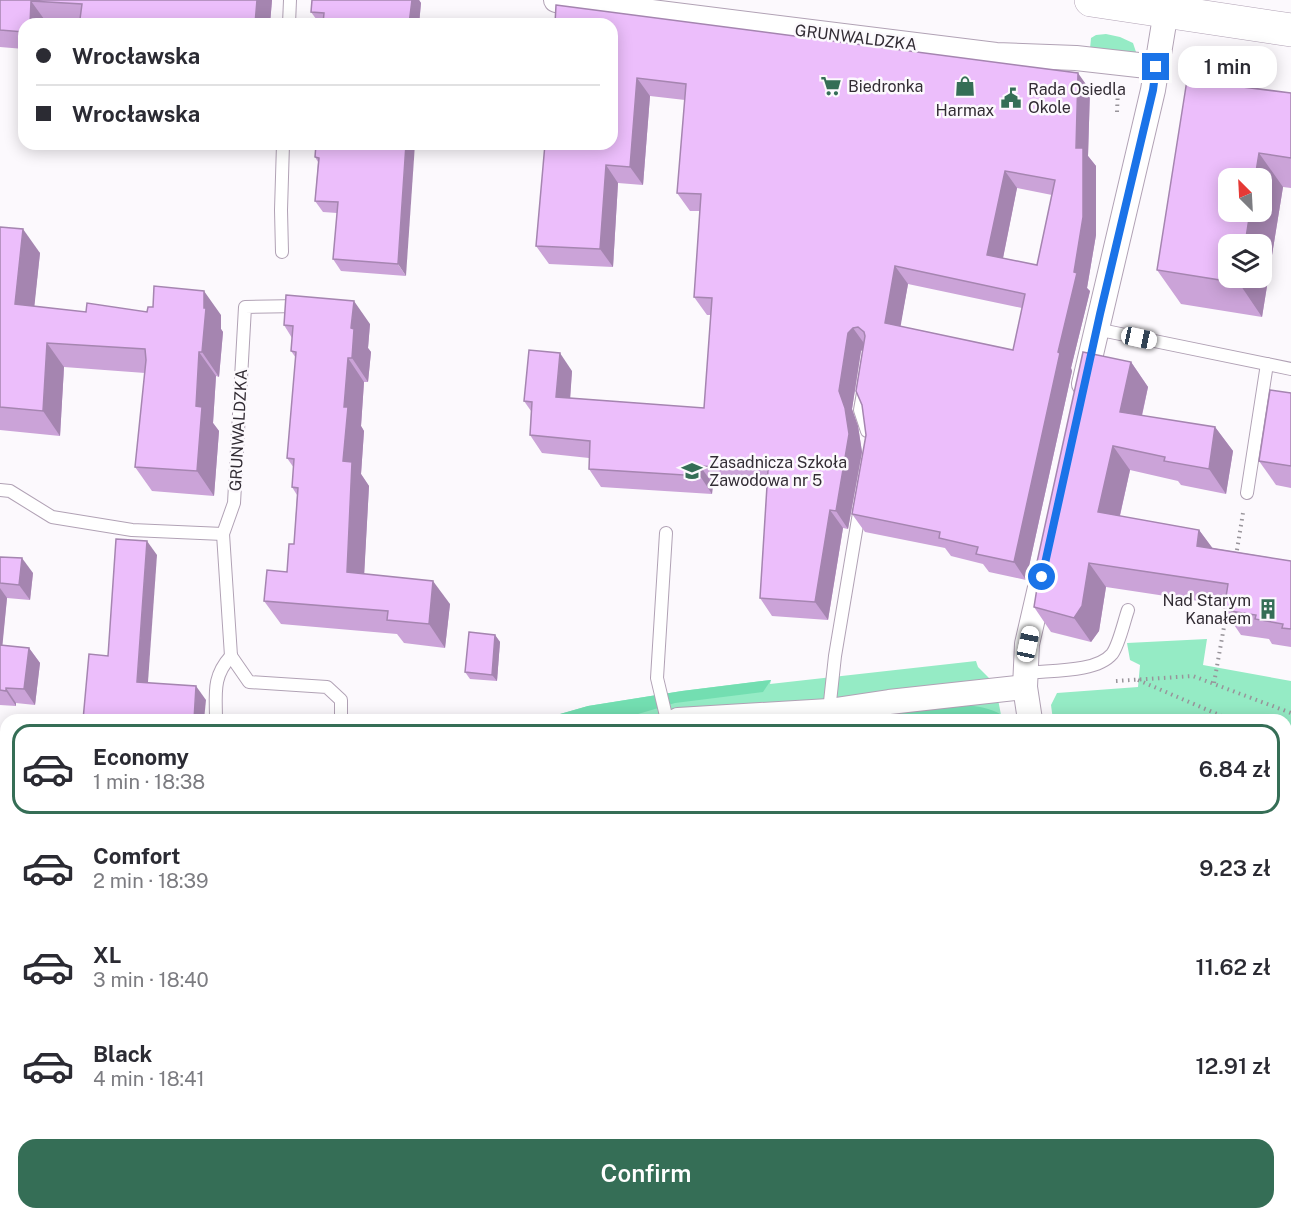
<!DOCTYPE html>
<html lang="en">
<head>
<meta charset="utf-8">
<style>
	body { margin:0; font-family:"Public Sans",sans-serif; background:#f2f2f3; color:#2b2b33; height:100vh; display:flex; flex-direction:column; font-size:22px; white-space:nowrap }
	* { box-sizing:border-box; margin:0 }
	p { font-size:20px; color:#7c7c81 }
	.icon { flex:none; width:33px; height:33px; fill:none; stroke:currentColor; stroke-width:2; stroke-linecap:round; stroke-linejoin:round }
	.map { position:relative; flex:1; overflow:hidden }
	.drawer { position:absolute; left:0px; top:714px; width:1292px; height:506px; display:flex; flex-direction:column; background:#fff; border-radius:18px 18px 0 0; box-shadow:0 3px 15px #0003 }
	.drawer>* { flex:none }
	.top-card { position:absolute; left:18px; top:18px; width:600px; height:132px; border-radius:18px; box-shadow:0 3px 15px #0003; display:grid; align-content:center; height:132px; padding:0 18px; background:#fff }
	.needle { width:39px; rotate:336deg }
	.controls { position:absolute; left:1218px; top:168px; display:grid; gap:12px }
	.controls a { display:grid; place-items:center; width:54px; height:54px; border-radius:12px; background:#fff; box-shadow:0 3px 15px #0003; font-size:30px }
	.end { position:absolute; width:27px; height:27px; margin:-14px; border:8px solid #1a73e8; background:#fff; box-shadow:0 0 0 3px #fff }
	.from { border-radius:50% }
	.bubble { position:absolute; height:42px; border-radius:18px; background:#fff; box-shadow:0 3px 15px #0003; font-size:20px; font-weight:600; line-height:42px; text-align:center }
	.car { position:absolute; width:18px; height:36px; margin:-18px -9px; border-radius:8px; box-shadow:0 0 4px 2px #0007; background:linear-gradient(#fff 24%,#345 0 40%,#fff 0 76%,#345 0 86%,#fff 0) }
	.top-card b { display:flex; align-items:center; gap:21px; height:57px; font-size:22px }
	.top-card b+b { border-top:2px solid #e1e1e2 }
	.top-card i { width:15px; height:15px; background:#2b2b33 }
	ul { padding:10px 0 0; list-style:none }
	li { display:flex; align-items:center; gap:18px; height:90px; margin:0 12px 9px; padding:0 6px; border:3px solid transparent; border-radius:18px }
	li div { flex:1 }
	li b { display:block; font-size:22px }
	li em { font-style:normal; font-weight:600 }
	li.current { border-color:#356e56 }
	li>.icon { width:54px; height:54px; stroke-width:1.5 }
	.cta { display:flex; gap:12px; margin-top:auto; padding:12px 18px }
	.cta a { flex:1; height:69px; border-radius:18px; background:#356e56; color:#fff; font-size:24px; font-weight:600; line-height:69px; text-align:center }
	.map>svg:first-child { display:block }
</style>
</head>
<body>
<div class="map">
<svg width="1291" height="1219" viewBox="0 0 1291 1219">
	<rect width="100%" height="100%" fill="#fcf9fd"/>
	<!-- green -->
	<g fill="#95ebc5">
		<polygon points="1106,34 1120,37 1133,43 1136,52 1132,56 1090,49 1091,38 1096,35"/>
		<polygon points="1207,639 1203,665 1291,681 1291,1219 1129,1219 1129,1214 1286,1214 1286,720 1053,720 1051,705 1057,693 1138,687 1140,665 1130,660 1127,643"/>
		<polygon points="976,661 978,667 995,684 1002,720 539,720 588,706 682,691 771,680 770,684"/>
		<polygon points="6,965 6,1214 696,1214 696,1219 0,1219 0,967"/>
	</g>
	<!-- forest -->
	<g fill="#73deb1">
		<polygon points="771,680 763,692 675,703 618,720 539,720 588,706 682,691"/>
		<path d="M936,703c22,2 55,0 72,17h-228z"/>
		<polygon points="1286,921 1291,923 1291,972 1286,970"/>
		<polygon points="6,1208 6,1214 130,1214 125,1219 0,1219 0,1209"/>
		<polygon points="144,1214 348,1214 348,1218 342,1219 138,1219"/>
	</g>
	<!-- water -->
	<rect fill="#6ad7aa" x="0" y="1064" width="6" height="127"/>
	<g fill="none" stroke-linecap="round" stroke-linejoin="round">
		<!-- canal -->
		<polyline stroke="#6ad7aa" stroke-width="33" points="1286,824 1291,826"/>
		<!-- lane casing -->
		<g stroke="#b1a2b5" stroke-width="14">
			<g id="lane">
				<polyline points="289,24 290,0"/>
				<polyline points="282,252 281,210 283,144"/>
				<polyline points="1096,329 1291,369"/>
				<polyline points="864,387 860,410 867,431"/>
				<polyline points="0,490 10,491 52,517 132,530 223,534"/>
				<polyline points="1247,493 1267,364"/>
				<polyline points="666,533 657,678 667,720"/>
				<polyline points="231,656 223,534 234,503 245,307 300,306"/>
				<polyline points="231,656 249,682 327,687 341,700 341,720"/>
				<path d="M1026,673c23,-3 70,0 86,-19 7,-9 12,-33 16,-44"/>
				<polyline points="829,711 835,656 860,507"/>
				<path d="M216,720c0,-27 -4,-43 15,-64"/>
			</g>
		</g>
		<!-- street casing -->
		<g stroke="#b1a2b5" stroke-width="26">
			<g id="street">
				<polyline points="556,0 996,55 1076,58 1156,67"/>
				<polyline points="1084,384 1153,90 1166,11"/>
				<polyline points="678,720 829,711 889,702 1025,687"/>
				<polyline points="1030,720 1025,687 1027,644 1042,579"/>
				<polyline points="0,974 6,973"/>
				<polyline points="1114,1214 1114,1219"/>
				<polyline points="657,1219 663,1214"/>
			</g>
		</g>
		<!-- secondary casing -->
		<g stroke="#b1a2b5" stroke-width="34">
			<polyline id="secondary" points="1091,0 1291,30"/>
		</g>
		<!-- path -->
		<g stroke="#98949a" stroke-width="4" stroke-dasharray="1.5 4.5" stroke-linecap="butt">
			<polyline points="1189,81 1194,48"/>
			<polyline points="1117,112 1118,90"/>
			<polyline points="1236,556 1243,513"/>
			<polyline points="1138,680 1231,720"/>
			<polyline points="1116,681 1193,676 1291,713"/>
			<polyline points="1214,683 1227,610"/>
			<polyline points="1286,743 1291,746"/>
			<polyline points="1286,770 1291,771"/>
			<polyline points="1286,794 1291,796"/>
			<polyline points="1286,847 1291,849"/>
			<polyline points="1286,913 1291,915"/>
			<polyline points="0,1037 6,1036"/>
			<polyline points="1286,1039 1291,1045"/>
			<polyline points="1286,1069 1291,1068"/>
			<polyline points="0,1202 6,1201"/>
			<polyline points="1177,1214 1179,1219"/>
			<polyline points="132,1219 137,1214"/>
			<polyline points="352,1219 353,1214"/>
			<polyline points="439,1219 499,1214"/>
		</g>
		<!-- lane -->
		<use href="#lane" stroke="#fff" stroke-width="12"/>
		<!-- street -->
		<use href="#street" stroke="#fff" stroke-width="24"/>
		<!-- secondary -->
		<use href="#secondary" stroke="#fff" stroke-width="33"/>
	</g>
	<!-- wall -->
	<g fill="#cba3d8" fill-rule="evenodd">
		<polygon points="0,0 272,0 270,24 84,24 82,21 44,19 24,24 24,49 0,47"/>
		<polygon points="312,0 419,0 421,3 419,24 323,24 319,23 311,12"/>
		<path d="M612,24l478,66 -2,66 8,10v69l-9,53 3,3 -19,77 1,3 -46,209 -37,-8 -6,-8 -32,-8 -6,-8 -80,-16 -13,-18 14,-79 -3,-86 -2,2 -9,58 6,17 4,26 -14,77 -5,-1 -15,92 -56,-4 -12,-18 7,-111 -54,-3 -1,10 -111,-7 -12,-18v-11l-47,-5 -12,-18 1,-24 -7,-10 48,-30 -2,27 134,10 7,-93h-4l-13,-18 6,-86h-10l-13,-18 8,-93 -35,-4 -7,89 -25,-2 -5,84 -64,-3 -13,-18zM1017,188l35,7 -15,70 -34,-7zM908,284l114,24 -9,42 -113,-24z"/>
		<polygon points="1291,93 1291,188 1283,187 1262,317 1181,304 1157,270"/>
		<polygon points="316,144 406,276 341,271 333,259 337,213 323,212 315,201 318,162 315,157"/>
		<polygon points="0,227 40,253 34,306 86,312 147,312 221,315 221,329 223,332 219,377 216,376 213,423 219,431 214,496 152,491 135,467 145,373 64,367 60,436 0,430"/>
		<polygon points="370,324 368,348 371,352 368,382 364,382 361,426 364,431 361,474 369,486 364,574 450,604 445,648 404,643 397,634 281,624 264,601 287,572 294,544 297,495 292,487 294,468 287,458 296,358 291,351 292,338 284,325"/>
		<polygon points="1131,362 1148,387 1142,416 1215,427 1233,451 1226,494 1181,485 1178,481 1130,470 1120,516 1199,530 1212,548 1291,561 1291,647 1272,644 1269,639 1241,635 1224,610 1225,605 1106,587 1099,631 1091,642 1051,632 1034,607 1041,568 1037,562"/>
		<polygon points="1291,393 1291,488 1276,485 1259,461"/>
		<polygon points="0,557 33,573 30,600 7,598 2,645 29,648 40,663 35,705 16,703 16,706 0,705"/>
		<polygon points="495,635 500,642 497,681 470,679 465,672"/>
		<polygon points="0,800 6,805 6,931 0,931"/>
	</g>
	<!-- shaded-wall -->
	<g fill="#a585b0">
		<polygon points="257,0 272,0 270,24 255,24"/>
		<polygon points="412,0 419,0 421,3 419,24 409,24"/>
		<polygon points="31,1 44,19 43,24 30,24"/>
		<polygon points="1078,73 1090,90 1088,156 1096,166 1096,235 1087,288 1090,291 1071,368 1072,371 1026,580 1014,562 1074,272 1076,148"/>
		<polygon points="637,78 650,96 643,185 630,167"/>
		<polygon points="406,144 415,144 406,276 398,264"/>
		<polygon points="1259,153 1283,187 1262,317 1239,283 1239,278 1262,278 1262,244 1245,244 1250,212 1262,212 1262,178 1255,178"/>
		<polygon points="606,165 618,183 613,267 600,249"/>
		<polygon points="1005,171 1017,188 1000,273 987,255"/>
		<polygon points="23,229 40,253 32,329 15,304"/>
		<polygon points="895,266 908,284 898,341 885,323"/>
		<polygon points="204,291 221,315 221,329 223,332 219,377 202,352"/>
		<polygon points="354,301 370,324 368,348 371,352 368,382 352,358 351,328"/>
		<polygon points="853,328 866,346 861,351 852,409 858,426 862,452 848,529 836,511 839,391 848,333"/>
		<polygon points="47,343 64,367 60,436 43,411"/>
		<polygon points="199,352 216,376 213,423 219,431 214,496 197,471 196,406"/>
		<polygon points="560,353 572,371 569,415 556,397"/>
		<polygon points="348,358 364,382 361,426 364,431 361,474 369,486 363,596 347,572 343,461 344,407"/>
		<polygon points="1131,362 1148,387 1137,437 1120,412"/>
		<polygon points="1215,427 1233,451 1226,494 1209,469"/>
		<polygon points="1113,446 1130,470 1115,537 1098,512"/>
		<polygon points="700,466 713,484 712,494 700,476"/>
		<polygon points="830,510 843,528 828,620 815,602"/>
		<polygon points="1199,530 1217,554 1197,546"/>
		<polygon points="147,541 157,555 147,696 137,682"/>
		<polygon points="22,558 33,573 30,600 19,585"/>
		<polygon points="1089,563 1106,587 1099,631 1091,642 1074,618"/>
		<polygon points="433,581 450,604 445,648 429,624"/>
		<polygon points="0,588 7,598 1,660 0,658"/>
		<polygon points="495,635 500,642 497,681 492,675"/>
		<polygon points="29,648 40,663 35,705 24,689"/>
		<polygon points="196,686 206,700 204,720 194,720"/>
		<polygon points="6,688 16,703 16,706 6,691"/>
		<polygon points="2,800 6,805 6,856 3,851 0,842 0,824"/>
		<polygon points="962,1214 975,1214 976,1219 963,1219"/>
	</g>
	<!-- building -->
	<g fill="#ecbefb" stroke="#a585b0" stroke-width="1.5" fill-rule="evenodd">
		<polygon points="0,0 257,0 255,24 124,24 124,22 80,19 82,4 31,1 30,24 24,24 24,32 0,30"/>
		<polygon points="312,0 412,0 409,24 323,24 324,13 311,12"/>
		<path d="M556,5l522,68 -2,75h7v69l-9,55 3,1 -19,79 2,1 -46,209 -38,-8 2,-7 -39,-9 1,-6 -88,-18 14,-79 -4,-30 -6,-14 9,-55 -1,-4 -6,-5 -5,1 -5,5 -9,58 6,17 4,26 -13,77 -6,-1 -15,92 -55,-4 8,-128 -68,-4v10l-111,-7 1,-28 -60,-6 2,-33 -8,-1 5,-51 31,3 -4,44 148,11 8,-110 -18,-1 7,-103 -24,-1 9,-109 -49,-6 -7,89 -24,-2 -6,84 -64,-3 9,-102h67v-120h-57zM1005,171l50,9 -18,85 -50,-10zM895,266l130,28 -12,56 -128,-27z"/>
		<polygon points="1187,80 1291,93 1291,158 1259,153 1255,178 1228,178 1228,212 1250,212 1245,244 1228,244 1228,278 1239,278 1239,283 1157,270"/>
		<polygon points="316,144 406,144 398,264 333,259 338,202 315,201 319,158 315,157"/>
		<polygon points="0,227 23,229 15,304 86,312 87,303 147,312 148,307 153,307 154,286 204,291 204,308 206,308 202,352 199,352 196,406 202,407 197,471 135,467 146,360 145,349 47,343 43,411 0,407"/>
		<polygon points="286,295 354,301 351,328 354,329 352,358 348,358 344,407 348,407 343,461 352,462 347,572 433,581 429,624 387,620 388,611 264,601 267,570 287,572 289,544 294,544 298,488 292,487 294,459 287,458 296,352 291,351 293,326 284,325"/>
		<polygon points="1083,352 1131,362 1120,412 1215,427 1209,469 1164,461 1165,457 1113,446 1098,512 1199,530 1197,546 1291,561 1291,629 1282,628 1283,624 1255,619 1256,615 1224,610 1228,584 1089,563 1082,606 1074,618 1034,607 1041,563 1037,562"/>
		<polygon points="1270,390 1291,393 1291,466 1259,461"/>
		<polygon points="116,539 147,541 137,682 196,686 194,720 83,720 89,654 108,656"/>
		<polygon points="0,557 22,558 19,585 0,583"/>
		<polygon points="469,632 495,635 492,675 465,672"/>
		<polygon points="0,645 29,648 24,689 6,688 6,691 0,690"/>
		<polygon points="0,800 2,800 0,824"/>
		<polygon points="0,840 4,841 3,851 6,851 6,917 0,917"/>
		<polygon points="746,1214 962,1214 963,1219 746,1219"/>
	</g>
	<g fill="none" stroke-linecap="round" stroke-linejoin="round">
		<!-- route -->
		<polyline stroke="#1a73e8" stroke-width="8" points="1042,577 1100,314 1153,90 1156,67"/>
	</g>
	<!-- icons -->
	<defs>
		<g id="supermarket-bare" transform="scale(1.62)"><path d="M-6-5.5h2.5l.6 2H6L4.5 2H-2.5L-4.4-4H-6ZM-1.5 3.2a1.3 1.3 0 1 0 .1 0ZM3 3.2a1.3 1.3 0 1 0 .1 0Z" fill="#356e56" stroke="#fcf9fd" stroke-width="2.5" paint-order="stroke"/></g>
		<g id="shop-bare" transform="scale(1.62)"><path d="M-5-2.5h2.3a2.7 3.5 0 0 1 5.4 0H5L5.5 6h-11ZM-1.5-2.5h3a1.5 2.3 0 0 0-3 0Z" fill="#356e56" stroke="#fcf9fd" stroke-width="2.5" paint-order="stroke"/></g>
		<g id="civic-bare" transform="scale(1.62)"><path d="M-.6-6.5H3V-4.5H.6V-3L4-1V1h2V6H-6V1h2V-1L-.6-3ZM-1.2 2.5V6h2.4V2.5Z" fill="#356e56" stroke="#fcf9fd" stroke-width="2.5" paint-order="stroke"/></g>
		<g id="university-bare" transform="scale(1.62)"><path d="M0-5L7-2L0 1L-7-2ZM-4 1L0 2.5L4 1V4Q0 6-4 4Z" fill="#356e56" stroke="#fcf9fd" stroke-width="2.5" paint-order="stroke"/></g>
		<g id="building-bare" transform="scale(1.62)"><path d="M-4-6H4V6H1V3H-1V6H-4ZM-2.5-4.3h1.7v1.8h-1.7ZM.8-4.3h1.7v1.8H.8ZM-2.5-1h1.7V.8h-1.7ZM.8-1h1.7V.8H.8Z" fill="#356e56" stroke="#fcf9fd" stroke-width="2.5" paint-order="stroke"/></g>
	</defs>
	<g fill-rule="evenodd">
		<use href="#supermarket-bare" x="831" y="86"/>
		<use href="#shop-bare" x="965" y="86"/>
		<use href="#civic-bare" x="1011" y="98"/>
		<use href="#university-bare" x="692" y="471"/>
		<use href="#building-bare" x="1268" y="609"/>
	</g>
	<g text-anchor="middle" stroke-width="5" stroke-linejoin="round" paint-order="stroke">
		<!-- street labels -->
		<g font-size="16" fill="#322c34" stroke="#fcf9fd">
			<text transform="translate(856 37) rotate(7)" y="6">GRUNWALDZKA</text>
			<text transform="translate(238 430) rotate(-87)" y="6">GRUNWALDZKA</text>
		</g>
		<!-- poi labels -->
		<g font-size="16" fill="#322c34" stroke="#fcf9fd" text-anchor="start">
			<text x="848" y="92">Biedronka</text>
			<text x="1028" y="95">Rada Osiedla<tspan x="1028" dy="18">Okole</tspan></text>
			<text x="965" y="116" text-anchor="middle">Harmax</text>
			<text x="709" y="468">Zasadnicza Szkoła<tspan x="709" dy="18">Zawodowa nr 5</tspan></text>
			<text x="1251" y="606" text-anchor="end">Nad Starym<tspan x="1251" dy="18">Kanałem</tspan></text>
		</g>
	</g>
</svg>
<div class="controls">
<a><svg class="needle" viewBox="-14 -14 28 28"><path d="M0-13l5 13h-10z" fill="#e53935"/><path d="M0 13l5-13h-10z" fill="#7c7c81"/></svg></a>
<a><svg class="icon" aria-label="layers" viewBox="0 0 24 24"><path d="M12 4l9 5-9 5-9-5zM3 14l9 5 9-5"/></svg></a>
</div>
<i class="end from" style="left:1042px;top:577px"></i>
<i class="end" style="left:1156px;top:67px"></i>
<div class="bubble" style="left:1178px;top:46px;width:99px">1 min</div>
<i class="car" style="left:1139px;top:338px;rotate:102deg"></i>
<i class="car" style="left:1028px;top:644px;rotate:12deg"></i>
<div class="top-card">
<b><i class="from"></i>Wrocławska</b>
<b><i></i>Wrocławska</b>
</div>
<section class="drawer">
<ul>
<li class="current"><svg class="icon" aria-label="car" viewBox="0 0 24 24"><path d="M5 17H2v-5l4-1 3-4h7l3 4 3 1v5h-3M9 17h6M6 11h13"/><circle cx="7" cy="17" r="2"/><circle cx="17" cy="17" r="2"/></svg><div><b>Economy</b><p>1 min · 18:38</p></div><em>6.84 zł</em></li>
<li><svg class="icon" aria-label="car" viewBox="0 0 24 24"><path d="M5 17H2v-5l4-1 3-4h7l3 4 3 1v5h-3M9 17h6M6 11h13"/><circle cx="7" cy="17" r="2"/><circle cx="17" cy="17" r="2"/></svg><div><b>Comfort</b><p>2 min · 18:39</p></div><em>9.23 zł</em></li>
<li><svg class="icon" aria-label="car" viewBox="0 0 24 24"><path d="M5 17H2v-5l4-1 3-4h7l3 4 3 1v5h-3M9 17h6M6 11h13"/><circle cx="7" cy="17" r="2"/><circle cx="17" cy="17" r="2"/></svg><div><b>XL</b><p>3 min · 18:40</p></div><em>11.62 zł</em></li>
<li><svg class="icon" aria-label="car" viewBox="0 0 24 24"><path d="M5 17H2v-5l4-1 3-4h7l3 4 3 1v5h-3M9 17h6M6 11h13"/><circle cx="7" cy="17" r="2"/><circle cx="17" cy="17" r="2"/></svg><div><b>Black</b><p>4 min · 18:41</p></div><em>12.91 zł</em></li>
</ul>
<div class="cta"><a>Confirm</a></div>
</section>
</div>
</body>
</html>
